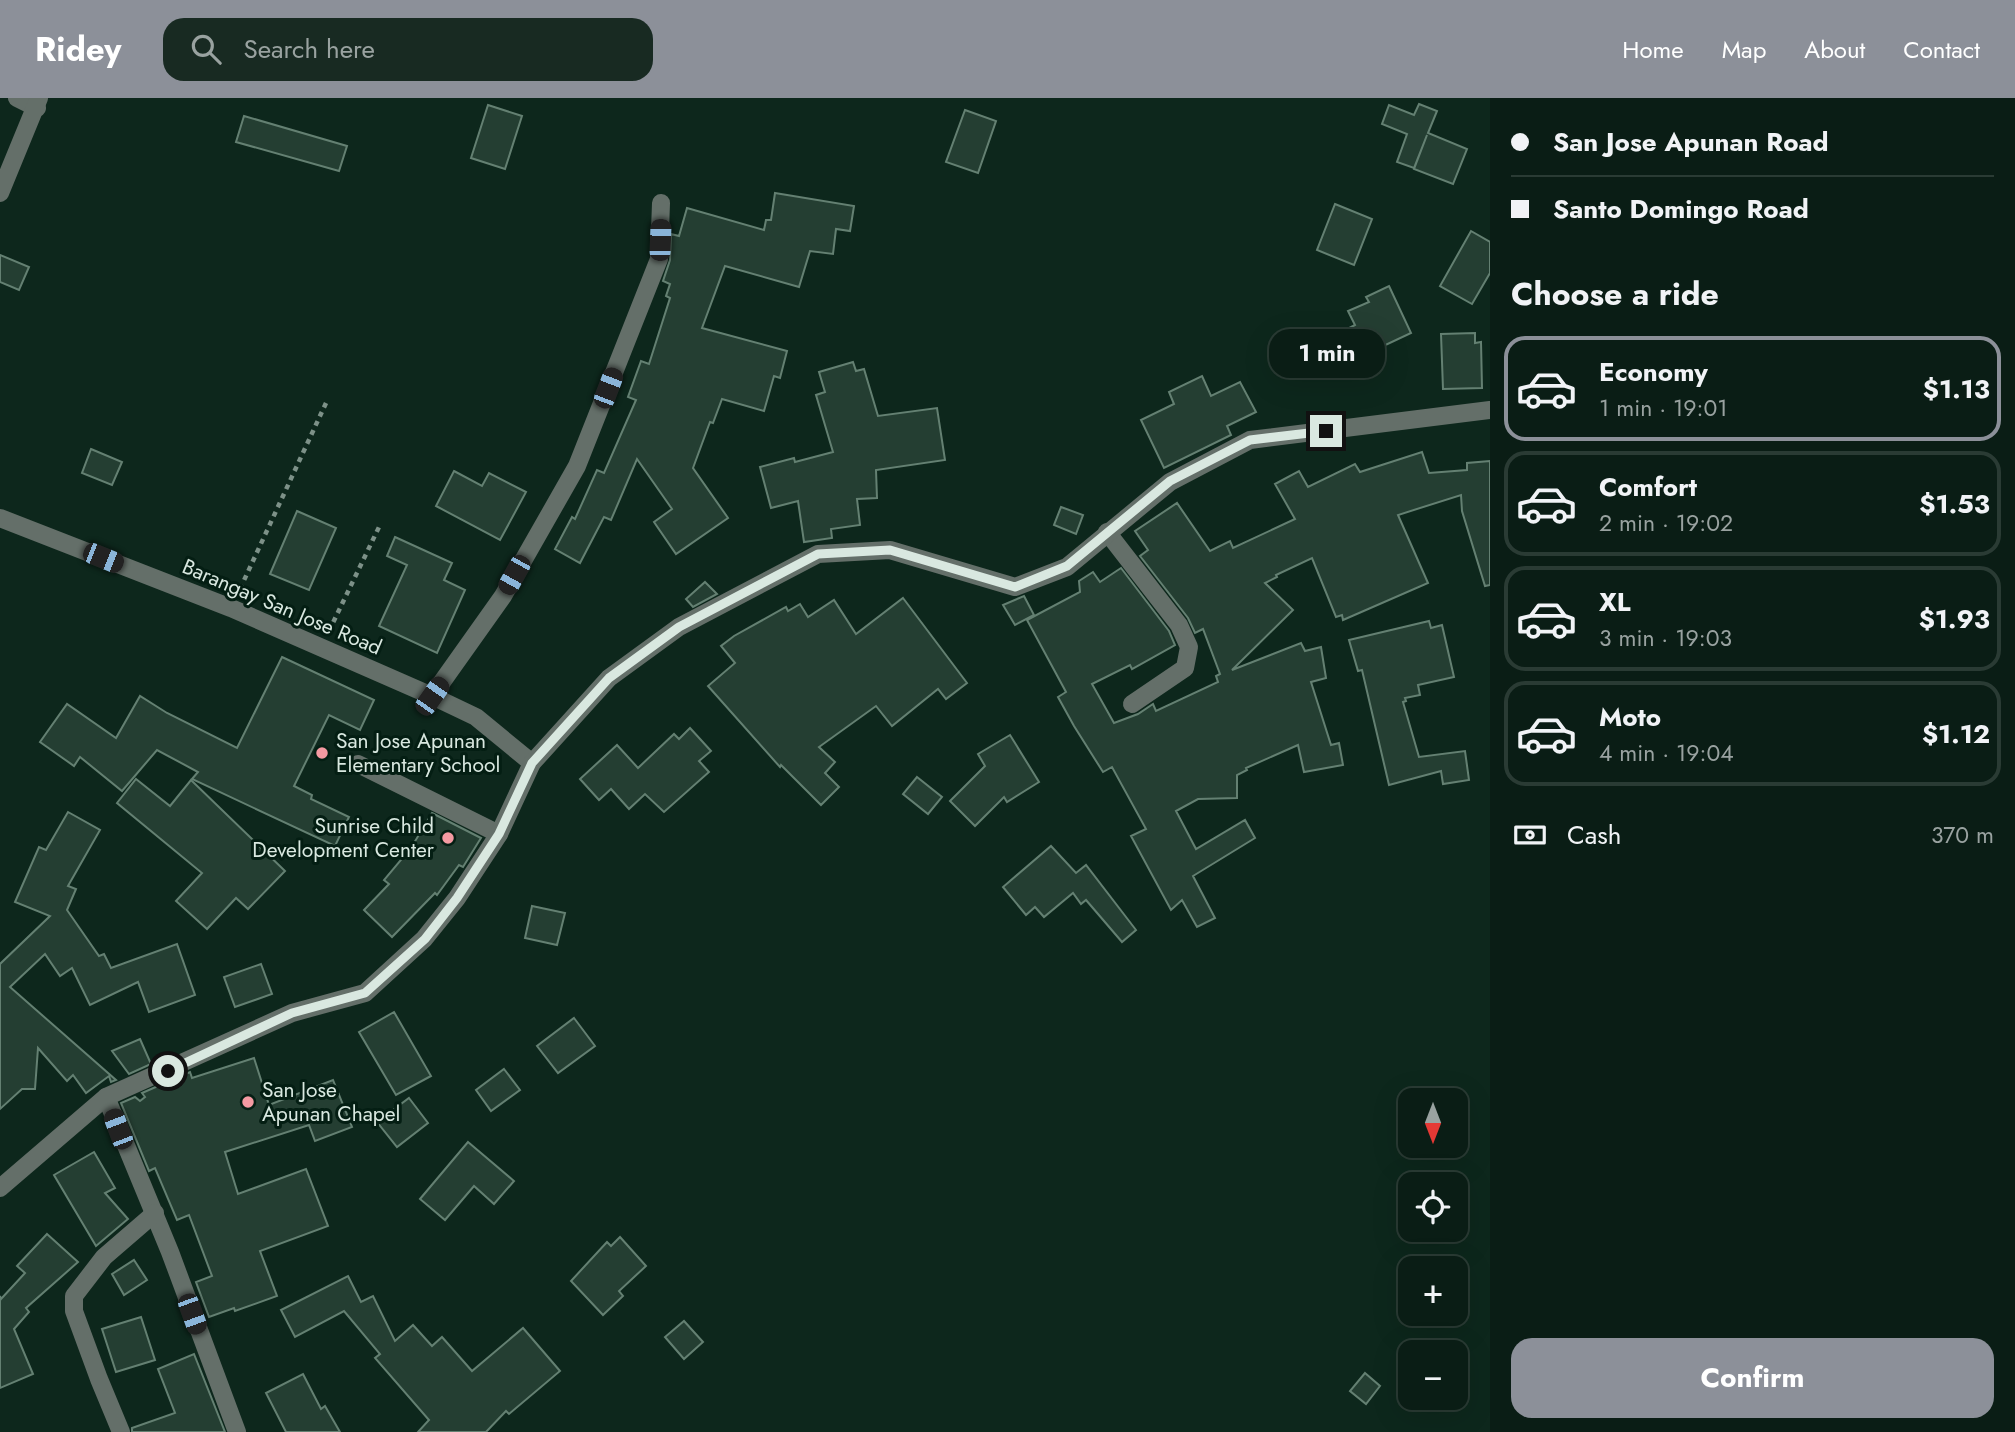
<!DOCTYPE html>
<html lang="en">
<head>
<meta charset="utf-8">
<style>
	body { margin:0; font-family:Jost,sans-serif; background:#182a22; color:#f1f3f6; height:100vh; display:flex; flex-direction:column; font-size:26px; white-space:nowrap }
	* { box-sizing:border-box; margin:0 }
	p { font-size:23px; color:#99a2a0 }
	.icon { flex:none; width:38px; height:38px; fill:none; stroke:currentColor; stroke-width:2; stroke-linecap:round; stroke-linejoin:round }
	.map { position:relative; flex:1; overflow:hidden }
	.drawer { display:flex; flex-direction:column; background:#0a1d15; width:525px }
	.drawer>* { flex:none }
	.guide { display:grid; align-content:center; height:154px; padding:0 21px; background:#0a1d15 }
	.needle { width:46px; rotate:180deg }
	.buttons { position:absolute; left:1398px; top:990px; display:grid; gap:14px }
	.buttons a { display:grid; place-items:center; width:70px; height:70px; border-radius:14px; background:#0a1d15; box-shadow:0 7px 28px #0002,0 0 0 2px #2a3b34; font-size:35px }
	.end { position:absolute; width:32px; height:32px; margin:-16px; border:9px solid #d9e8e0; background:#111; box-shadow:0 0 0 4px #111 }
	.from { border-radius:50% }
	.bubble { position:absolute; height:49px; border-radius:21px; background:#0a1d15; box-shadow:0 7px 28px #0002,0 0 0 2px #2a3b34; font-size:23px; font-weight:700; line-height:49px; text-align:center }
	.car { position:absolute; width:21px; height:42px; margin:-21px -10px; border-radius:9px; box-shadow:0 0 5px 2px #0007; background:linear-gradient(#222 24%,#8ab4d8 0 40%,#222 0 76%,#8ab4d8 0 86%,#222 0) }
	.guide b { display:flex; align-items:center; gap:24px; height:66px; font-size:26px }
	.guide b+b { border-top:2px solid #2a3b34 }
	.guide i { width:18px; height:18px; background:#f1f3f6 }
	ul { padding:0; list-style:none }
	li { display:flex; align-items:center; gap:21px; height:105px; margin:0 14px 10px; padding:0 7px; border:4px solid #2a3b34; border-radius:21px }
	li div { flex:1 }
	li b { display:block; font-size:26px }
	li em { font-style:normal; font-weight:700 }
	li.current { border-color:#8c9099 }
	li>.icon { width:63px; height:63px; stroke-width:1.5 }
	h2 { padding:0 21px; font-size:32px; line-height:84px }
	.pay { display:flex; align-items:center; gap:18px; height:77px; padding:0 21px; font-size:26px }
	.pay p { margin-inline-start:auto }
	.button { display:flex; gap:14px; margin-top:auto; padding:14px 21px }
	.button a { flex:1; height:80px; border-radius:21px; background:#8c9099; color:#fff; font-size:28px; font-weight:700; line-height:80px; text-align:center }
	header { display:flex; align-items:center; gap:42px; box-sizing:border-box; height:98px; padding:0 35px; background:#8c9099; color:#fff }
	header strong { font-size:33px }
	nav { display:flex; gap:38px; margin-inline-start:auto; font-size:24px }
	.search { width:490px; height:63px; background:#182a22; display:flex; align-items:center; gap:18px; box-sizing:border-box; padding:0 24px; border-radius:21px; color:#99a2a0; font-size:26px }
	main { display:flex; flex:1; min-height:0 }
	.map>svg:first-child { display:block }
</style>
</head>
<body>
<header>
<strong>Ridey</strong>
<div class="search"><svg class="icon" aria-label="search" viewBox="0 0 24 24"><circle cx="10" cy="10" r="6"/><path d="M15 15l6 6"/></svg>Search here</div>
<nav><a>Home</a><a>Map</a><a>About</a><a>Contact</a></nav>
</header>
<main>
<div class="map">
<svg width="1490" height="1334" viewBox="0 0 1490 1334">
	<rect width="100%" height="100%" fill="#0d271c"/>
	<!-- building -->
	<g fill="#243e32" stroke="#648072" stroke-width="2">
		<polygon points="1419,6 1437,13 1428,35 1467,51 1453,86 1414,71 1427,37 1414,70 1397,64 1407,36 1382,26 1389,7 1414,17"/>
		<polygon points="488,7 522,18 505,71 471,60"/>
		<polygon points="965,12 996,23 978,75 946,64"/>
		<polygon points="244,18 347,48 339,73 236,44"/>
		<polygon points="775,95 854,108 850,133 836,131 833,156 810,153 799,189 725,168 702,230 787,253 780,280 774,278 764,313 722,301 713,325 710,324 693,370 728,420 676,456 654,424 672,411 637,361 611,422 604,419 580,465 555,451 572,419 575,421 597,372 604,375 636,302 628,299 641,263 649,266 670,200 666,198 670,186 663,183 670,162 671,136 679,138 687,110 764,132 766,122 771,122"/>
		<polygon points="1335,106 1372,121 1354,167 1317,152"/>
		<polygon points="1471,133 1490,144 1490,175 1472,206 1440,188"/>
		<polygon points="0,157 29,169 19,192 0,184"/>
		<polygon points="1389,188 1411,235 1362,258 1365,263 1336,277 1319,246 1355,227 1348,213 1369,204 1366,199"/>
		<polygon points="1475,235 1475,245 1481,244 1482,290 1443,291 1441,236"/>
		<polygon points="853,264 856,273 864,271 878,318 937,310 945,362 876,372 877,400 857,401 860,427 831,431 832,440 804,444 798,403 771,410 760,369 794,360 795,364 833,354 816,297 825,294 819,274"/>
		<polygon points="1202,278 1211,298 1240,284 1256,314 1227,328 1231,337 1164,370 1141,322 1174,306 1169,294"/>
		<polygon points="91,351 122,364 112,387 82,375"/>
		<polygon points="1422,354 1429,375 1467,372 1467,365 1490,363 1490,487 1485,488 1462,413 1461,397 1398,417 1428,485 1343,522 1342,517 1336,519 1312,460 1276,477 1277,479 1265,485 1293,512 1232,572 1301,545 1305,553 1321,549 1326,580 1311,584 1331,647 1339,645 1343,667 1304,674 1298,647 1246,670 1247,672 1237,677 1237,700 1198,701 1176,713 1196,751 1245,722 1255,740 1193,778 1215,820 1197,829 1182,802 1171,812 1131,738 1146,731 1112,669 1103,674 1074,628 1058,599 1066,594 1027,522 1080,494 1079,483 1093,474 1100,484 1121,470 1169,533 1175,547 1132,571 1130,567 1092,586 1114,625 1138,616 1153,606 1156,613 1218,584 1216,578 1220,576 1203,531 1195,535 1188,520 1140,458 1148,452 1135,433 1177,405 1210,453 1230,443 1233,450 1295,421 1275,386 1299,373 1308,389 1355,366 1360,374"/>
		<polygon points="454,373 482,388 489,375 526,394 500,442 436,408"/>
		<polygon points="1061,409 1083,417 1076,436 1054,427"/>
		<polygon points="297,413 336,430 309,492 270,476"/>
		<polygon points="395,439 452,465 444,482 465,492 437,555 379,528 407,467 387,458"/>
		<polygon points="705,484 717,496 693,509 686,501"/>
		<polygon points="1024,498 1034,517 1015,527 1003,507"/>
		<polygon points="903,500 967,585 946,601 938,591 892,628 876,608 819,649 835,664 825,675 839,689 821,707 781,667 780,669 708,588 735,565 721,548 734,538 786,509 788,513 800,506 808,519 834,502 856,536"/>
		<polygon points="1429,523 1431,530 1442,527 1454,579 1418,587 1420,597 1405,600 1406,603 1403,604 1419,659 1465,653 1469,682 1443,686 1441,673 1389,687 1362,572 1358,573 1349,542"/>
		<polygon points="282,559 374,602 360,632 329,617 294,688 312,697 311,701 349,719 335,748 192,681 198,674 157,652 122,693 80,659 74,668 40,644 67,606 116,640 140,598 167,615 237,650"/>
		<polygon points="690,630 711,653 699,663 709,674 664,714 645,696 629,711 611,691 599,702 580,681 617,647 638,670 674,636 679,641"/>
		<polygon points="1010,637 1039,684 1007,704 1004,699 975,728 950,703 985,668 978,656"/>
		<polygon points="917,679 942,699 928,716 903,696"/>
		<polygon points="136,681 170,708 191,682 285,773 248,811 236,800 207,831 176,803 202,775 117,705"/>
		<polygon points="68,714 100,732 68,788 76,791 67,812 99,858 104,856 111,870 177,846 195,897 149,914 138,884 90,907 72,870 60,878 45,856 10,889 116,982 111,984 109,978 86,995 73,977 67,983 38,950 35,991 22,991 0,1011 0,866 50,818 15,804 39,749 46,752"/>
		<polygon points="432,715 481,740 463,769 459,767 437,797 435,795 392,839 364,812 389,786 384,782 411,750"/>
		<polygon points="1051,748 1076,775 1086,767 1136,832 1122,844 1086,802 1081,806 1073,795 1044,819 1035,809 1026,817 1003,789"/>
		<polygon points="532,808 565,815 557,847 525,840"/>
		<polygon points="261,866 272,896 235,909 224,879"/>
		<polygon points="394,914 431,978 396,997 359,934"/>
		<polygon points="574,920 595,948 558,975 537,948"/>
		<polygon points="140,941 151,966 129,976 112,953"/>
		<polygon points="254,960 269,1007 333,982 352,1029 315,1043 309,1027 225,1054 238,1096 306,1071 328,1128 260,1153 277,1198 235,1213 234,1210 209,1219 196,1184 212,1178 189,1117 177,1122 155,1070 149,1073 121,1005 135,999 140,1003 145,999 142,995 190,974 192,980"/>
		<polygon points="504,971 520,992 491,1013 476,992"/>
		<polygon points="409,1000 428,1025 397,1049 377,1024"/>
		<polygon points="468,1044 514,1083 494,1106 474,1088 445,1122 420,1101"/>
		<polygon points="94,1054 115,1090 105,1095 128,1121 96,1148 54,1077"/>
		<polygon points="47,1136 78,1164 26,1210 29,1214 14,1231 33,1276 0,1290 0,1198 1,1201 25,1175 17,1168"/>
		<polygon points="620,1139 646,1168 619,1193 623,1198 603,1217 571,1183 607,1144 611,1148"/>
		<polygon points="134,1162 147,1182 124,1197 112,1176"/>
		<polygon points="348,1178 361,1204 373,1198 395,1243 413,1227 432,1248 442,1239 472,1273 523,1230 560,1273 509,1316 506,1313 486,1334 418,1334 429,1322 375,1260 380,1256 344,1213 295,1239 281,1212"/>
		<polygon points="141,1219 155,1262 116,1274 102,1231"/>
		<polygon points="684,1223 703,1244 684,1261 665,1239"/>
		<polygon points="194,1256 225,1334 132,1334 132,1330 175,1315 158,1271"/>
		<polygon points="1365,1275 1380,1288 1366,1306 1350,1293"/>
		<polygon points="303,1276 321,1311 325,1308 340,1334 286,1334 266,1295"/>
	</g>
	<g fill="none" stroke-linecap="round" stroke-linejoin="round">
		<!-- path -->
		<g stroke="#7d9188" stroke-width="4.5" stroke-dasharray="5 5" stroke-linecap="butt">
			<polyline points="240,491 326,305"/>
			<polyline points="329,533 380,427"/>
		</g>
		<!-- minor -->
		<g stroke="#646f69" stroke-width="18">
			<polyline points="17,0 37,10"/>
			<polyline points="0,95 39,0"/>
			<polyline points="0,420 231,510 432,598 476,619 532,665"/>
			<polyline points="1107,434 1179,527 1189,549 1185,570 1132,606"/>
			<polyline points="432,598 503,498 577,368 659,161 661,105"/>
			<polyline points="358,666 499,736"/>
			<polyline points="106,999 170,1154 237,1334"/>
			<polyline points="0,1090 106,999 292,915 365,895 424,841 457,800 499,736 532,665 609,580 679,529 818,456 890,452 1015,489 1067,469 1170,384 1250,342 1490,312"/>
			<polyline points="121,1334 99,1281 74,1213 74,1198 104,1159 155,1115"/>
		</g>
	</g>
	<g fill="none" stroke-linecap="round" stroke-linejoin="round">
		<!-- route -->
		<polyline stroke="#d9e8e0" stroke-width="9" points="168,973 292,915 365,895 425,841 457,800 499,736 532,665 609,580 679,529 818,456 890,452 1015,489 1067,468 1170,383 1250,342 1326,333"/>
	</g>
	<!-- markers -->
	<g fill="#f49aa2" stroke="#041e13" stroke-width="2.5">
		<circle cx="322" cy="655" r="7"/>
		<circle cx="448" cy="740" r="7"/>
		<circle cx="248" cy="1004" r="7"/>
	</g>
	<g text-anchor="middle" stroke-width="6" stroke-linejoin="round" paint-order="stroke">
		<!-- street labels -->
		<g font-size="21" fill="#d9e8e0" stroke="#041e13">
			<text transform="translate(282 509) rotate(23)" y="7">Barangay San Jose Road</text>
		</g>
		<!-- poi labels -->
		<g font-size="21" fill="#d9e8e0" stroke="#041e13" text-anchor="start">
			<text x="336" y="650">San Jose Apunan<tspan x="336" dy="24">Elementary School</tspan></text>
			<text x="434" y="735" text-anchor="end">Sunrise Child<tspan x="434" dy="24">Development Center</tspan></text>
			<text x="262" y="999">San Jose<tspan x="262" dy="24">Apunan Chapel</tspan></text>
		</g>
	</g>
</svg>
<div class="buttons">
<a><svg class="needle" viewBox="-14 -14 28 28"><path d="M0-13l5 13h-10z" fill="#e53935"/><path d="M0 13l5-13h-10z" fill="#99a2a0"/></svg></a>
<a><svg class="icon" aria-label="locate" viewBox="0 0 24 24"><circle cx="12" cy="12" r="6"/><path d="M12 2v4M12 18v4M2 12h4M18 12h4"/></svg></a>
<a>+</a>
<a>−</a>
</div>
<i class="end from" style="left:168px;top:973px"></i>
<i class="end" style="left:1326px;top:333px"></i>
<div class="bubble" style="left:1269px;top:231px;width:116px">1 min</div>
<i class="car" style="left:660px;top:142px;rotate:2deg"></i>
<i class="car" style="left:608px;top:290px;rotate:21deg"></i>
<i class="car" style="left:103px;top:460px;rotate:112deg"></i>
<i class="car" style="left:514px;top:477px;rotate:209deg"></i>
<i class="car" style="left:432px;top:598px;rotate:35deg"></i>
<i class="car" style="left:118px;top:1031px;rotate:339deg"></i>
<i class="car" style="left:192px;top:1216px;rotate:160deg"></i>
</div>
<section class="drawer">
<div class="guide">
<b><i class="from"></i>San Jose Apunan Road</b>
<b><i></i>Santo Domingo Road</b>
</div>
<h2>Choose a ride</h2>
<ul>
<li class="current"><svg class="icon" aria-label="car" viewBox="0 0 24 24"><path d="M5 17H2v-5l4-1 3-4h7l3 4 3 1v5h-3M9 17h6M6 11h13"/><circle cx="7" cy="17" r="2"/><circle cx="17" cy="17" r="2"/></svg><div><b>Economy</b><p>1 min · 19:01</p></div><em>$1.13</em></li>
<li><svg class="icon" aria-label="car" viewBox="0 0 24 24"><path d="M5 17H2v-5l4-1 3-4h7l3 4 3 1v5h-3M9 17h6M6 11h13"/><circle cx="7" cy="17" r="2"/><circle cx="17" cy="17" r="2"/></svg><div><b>Comfort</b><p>2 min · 19:02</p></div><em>$1.53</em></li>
<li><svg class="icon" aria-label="car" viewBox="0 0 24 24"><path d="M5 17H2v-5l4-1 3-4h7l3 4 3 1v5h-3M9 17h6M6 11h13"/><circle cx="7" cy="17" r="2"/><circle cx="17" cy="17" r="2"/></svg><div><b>XL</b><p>3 min · 19:03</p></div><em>$1.93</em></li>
<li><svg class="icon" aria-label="car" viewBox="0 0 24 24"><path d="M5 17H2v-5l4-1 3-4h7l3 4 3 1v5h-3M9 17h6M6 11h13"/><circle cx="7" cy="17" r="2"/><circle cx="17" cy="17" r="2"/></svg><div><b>Moto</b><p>4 min · 19:04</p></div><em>$1.12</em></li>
</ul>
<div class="pay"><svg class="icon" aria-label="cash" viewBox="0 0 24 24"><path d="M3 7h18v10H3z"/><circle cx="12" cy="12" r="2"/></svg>Cash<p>370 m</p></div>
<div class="button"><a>Confirm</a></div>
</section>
</main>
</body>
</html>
